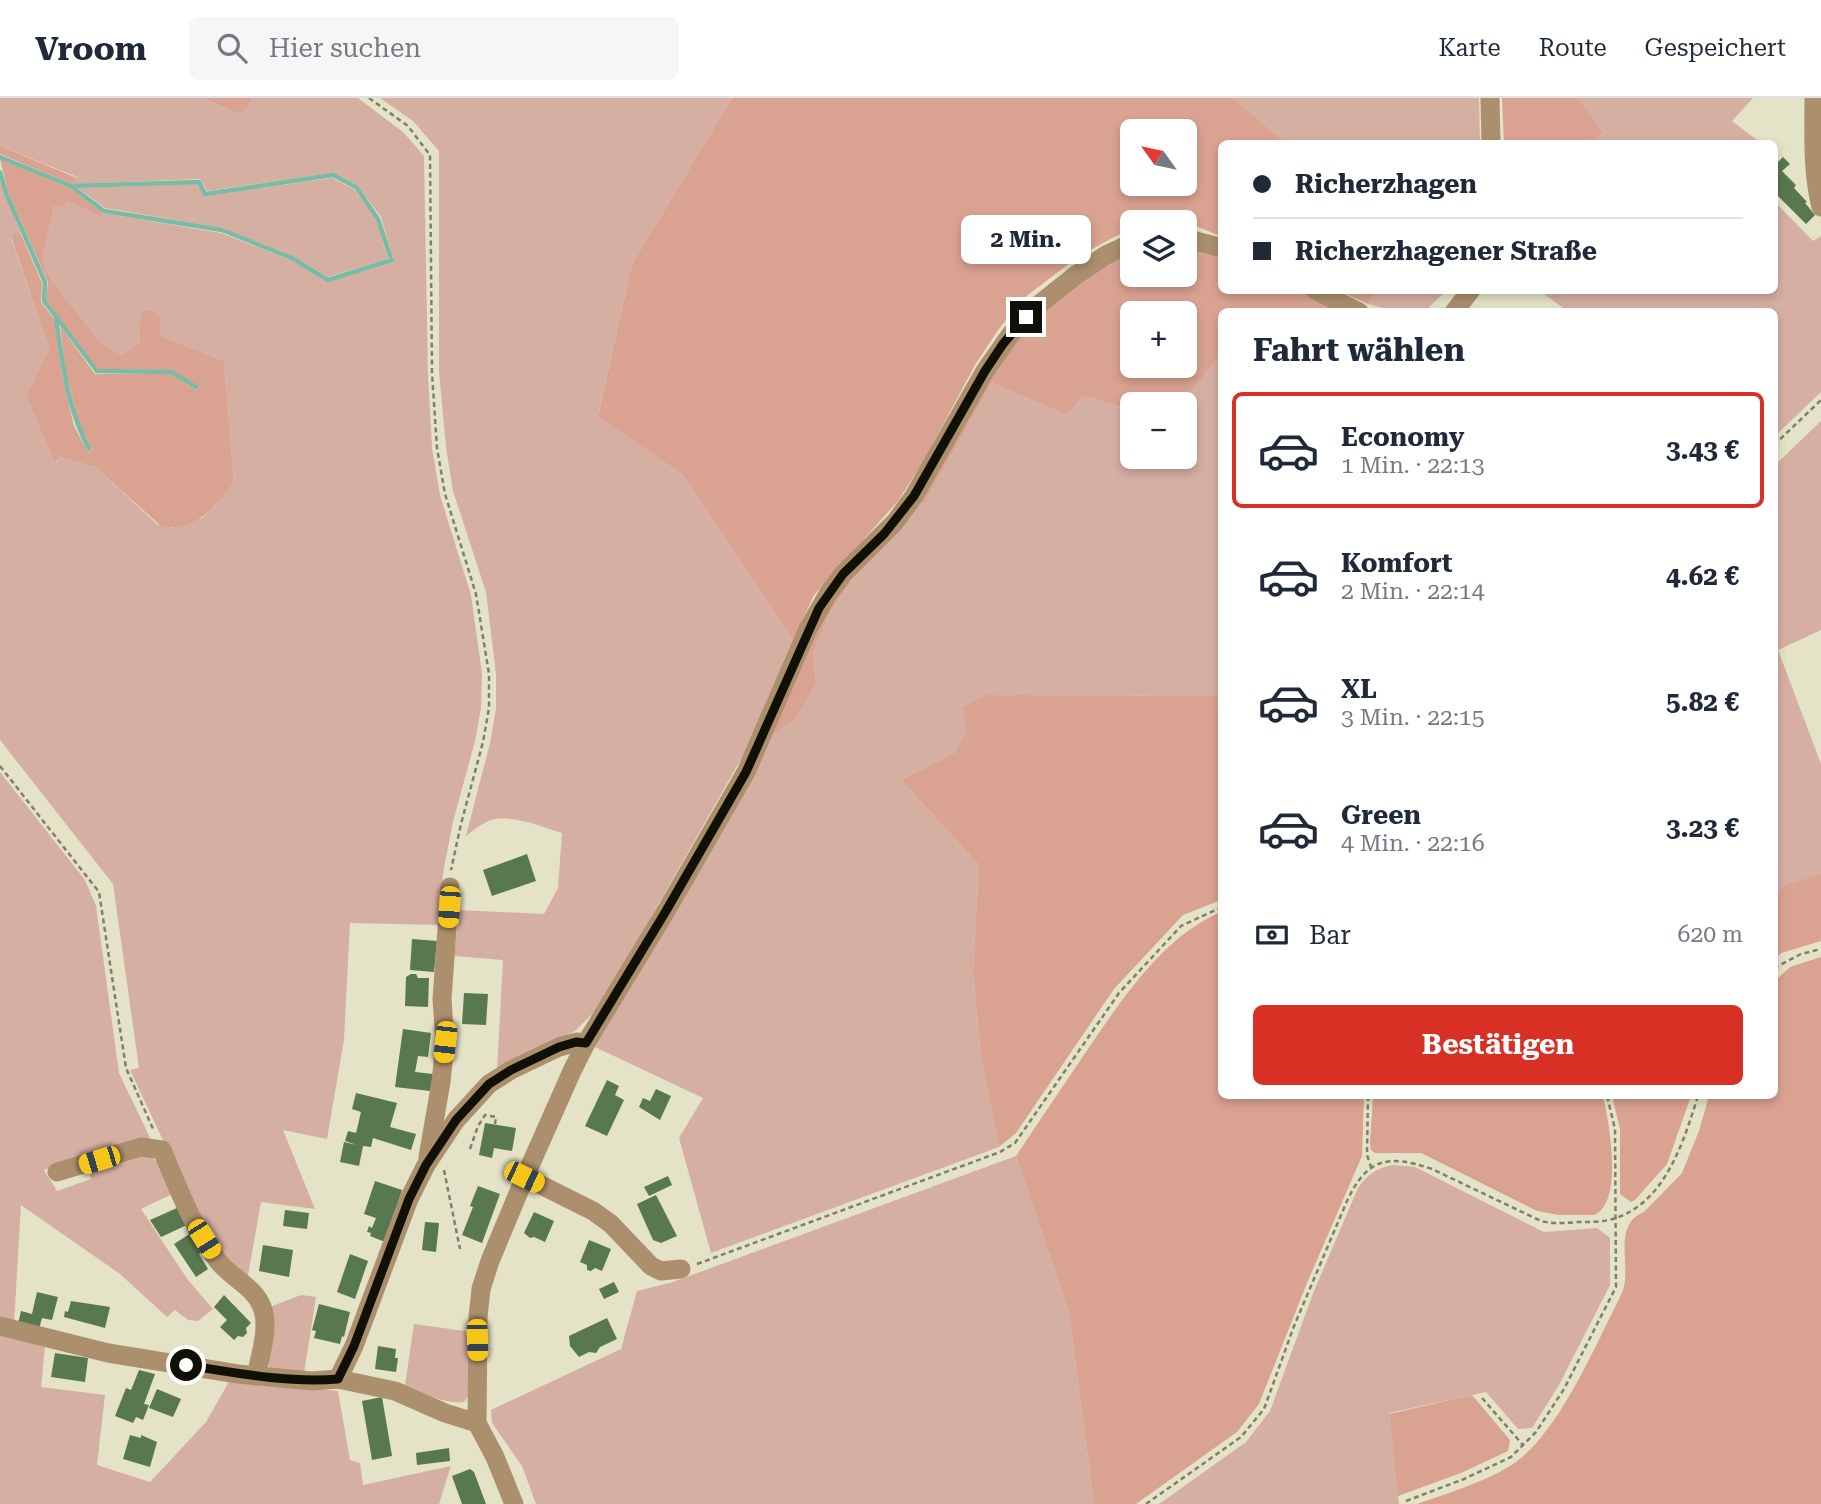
<!DOCTYPE html>
<html lang="de">
<head>
<meta charset="utf-8">
<style>
	body { margin:0; font-family:"Roboto Serif",serif; background:#f6f6f7; color:#1f2937; height:100vh; display:flex; flex-direction:column; font-size:26px; white-space:nowrap }
	* { box-sizing:border-box; margin:0 }
	p { font-size:23px; color:#747a83 }
	.icon { flex:none; width:38px; height:38px; fill:none; stroke:currentColor; stroke-width:2; stroke-linecap:round; stroke-linejoin:round }
	.map { position:relative; flex:1; overflow:hidden }
	.sheet { position:absolute; left:1218px; top:210px; width:560px; height:791px; display:flex; flex-direction:column; background:#fff; border-radius:10px; box-shadow:0 4px 10px #0003 }
	.sheet>* { flex:none }
	.top-card { position:absolute; left:1218px; top:42px; width:560px; height:154px; border-radius:10px; box-shadow:0 4px 10px #0003; display:grid; align-content:center; height:154px; padding:0 35px; background:#fff }
	.needle { width:46px; rotate:303deg }
	.tools { position:absolute; left:1120px; top:21px; display:grid; gap:14px }
	.tools a { display:grid; place-items:center; width:77px; height:77px; border-radius:10px; background:#fff; box-shadow:0 4px 10px #0003; font-size:35px }
	.end { position:absolute; width:32px; height:32px; margin:-16px; border:9px solid #111007; background:#fff; box-shadow:0 0 0 4px #fff }
	.from { border-radius:50% }
	.bubble { position:absolute; height:49px; border-radius:10px; background:#fff; box-shadow:0 4px 10px #0003; font-size:23px; font-weight:700; line-height:49px; text-align:center }
	.car { position:absolute; width:21px; height:42px; margin:-21px -10px; border-radius:9px; box-shadow:0 0 5px 2px #0007; background:linear-gradient(#f5c518 24%,#345 0 40%,#f5c518 0 76%,#345 0 86%,#f5c518 0) }
	.top-card b { display:flex; align-items:center; gap:24px; height:66px; font-size:26px }
	.top-card b+b { border-top:2px solid #e0e1e3 }
	.top-card i { width:18px; height:18px; background:#1f2937 }
	ul { padding:0; list-style:none }
	li { display:flex; align-items:center; gap:21px; height:116px; margin:0 14px 10px; padding:0 21px; border:4px solid transparent; border-radius:10px }
	li div { flex:1 }
	li b { display:block; font-size:26px }
	li em { font-style:normal; font-weight:700 }
	li.on { border-color:#d93025 }
	li>.icon { width:63px; height:63px; stroke-width:1.5 }
	h2 { padding:0 35px; font-size:32px; line-height:84px }
	.pay { display:flex; align-items:center; gap:18px; height:77px; padding:0 35px; font-size:26px }
	.pay p { margin-inline-start:auto }
	.cta { display:flex; gap:14px; margin-top:auto; padding:14px 35px }
	.cta a { flex:1; height:80px; border-radius:10px; background:#d93025; color:#fff; font-size:28px; font-weight:700; line-height:80px; text-align:center }
	header { display:flex; align-items:center; gap:42px; box-sizing:border-box; height:98px; padding:0 35px; background:#fff; border-bottom:2px solid #e0e1e3 }
	header strong { font-size:33px }
	nav { display:flex; gap:38px; margin-inline-start:auto; font-size:24px }
	.search { width:490px; height:63px; background:#f6f6f7; display:flex; align-items:center; gap:18px; box-sizing:border-box; padding:0 24px; border-radius:10px; color:#747a83; font-size:26px }
	.map>svg:first-child { display:block }
</style>
</head>
<body>
<header>
<strong>Vroom</strong>
<div class="search"><svg class="icon" aria-label="search" viewBox="0 0 24 24"><circle cx="10" cy="10" r="6"/><path d="M15 15l6 6"/></svg>Hier suchen</div>
<nav><a>Karte</a><a>Route</a><a>Gespeichert</a></nav>
</header>
<div class="map">
<svg width="1821" height="1406" viewBox="0 0 1821 1406">
	<rect width="100%" height="100%" fill="#e4e2c7"/>
	<!-- green -->
	<g fill="#d6afa3">
		<polygon points="0,0 203,0 241,17 254,0 358,0 403,34 424,58 428,276 432,350 440,397 471,497 482,576 481,610 475,643 453,724 443,775 440,827 350,825 344,942 327,1041 283,1032 315,1111 261,1104 247,1183 213,1149 130,972 139,970 113,786 0,642 0,83 20,134 11,139 49,250 43,263 56,365 59,359 95,369 157,426 172,430 202,420 216,407 234,384 224,263 161,238 160,219 139,229 140,245 122,257 101,245 52,183 42,163 54,108 67,103 101,117 103,115 221,135 291,162 328,184 394,164 381,119 357,87 334,75 207,93 200,81 72,86 77,79 0,48"/>
		<path d="M380,0h352l-100,166 -34,151 85,60 110,165 -48,112 -144,253 -26,26 -78,40 6,-111 -49,-4 5,-46 85,4 14,-26 4,-55c-20,-6 -45,-17 -67,-14 -11,2 -21,11 -29,17l24,-93 6,-34v-35l-10,-82 -33,-101 -7,-44 -7,-75v-221l-26,-30z"/>
		<polygon points="1233,0 1479,0 1480,45 1286,45"/>
		<polygon points="1578,0 1753,0 1732,23 1761,45 1594,45 1603,34"/>
		<polygon points="332,80 354,91 376,121 388,161 328,179 293,158 222,130 105,110 78,90 197,86 204,98"/>
		<polygon points="1775,104 1813,143 1821,138 1821,294 1775,338 1774,214 1567,213 1540,193 1774,192"/>
		<polygon points="1376,192 1446,192 1446,193 1425,213 1394,213 1368,206"/>
		<polygon points="1221,256 1221,598 987,597 954,655 901,682 979,767 973,872 981,959 999,1049 711,1155 679,1040 703,1000 595,949 595,943 770,639 796,621 816,585 813,555 830,514 852,483 844,484 917,403 924,406 992,285 1066,317 1084,298 1132,312 1132,359 1185,359 1185,306 1181,306"/>
		<polygon points="1821,323 1821,532 1778,552 1821,666 1821,776 1775,796 1775,367"/>
		<polygon points="0,674 85,782 96,808 119,975 153,1046 75,1060 44,1072 57,1093 91,1081 88,1072 145,1057 161,1065 174,1095 141,1111 188,1182 213,1211 198,1223 188,1222 175,1212 167,1219 120,1176 21,1107 14,1226 0,1221"/>
		<polygon points="1016,1058 1069,1214 1094,1406 536,1406 522,1368 492,1325 491,1312 621,1251 637,1193 673,1184"/>
		<path d="M1393,1067l22,2 129,65 53,-4 13,10v47l-51,100 -27,43 -14,1 -32,-37 -97,21 10,91h-240l87,-62 24,-31 44,-120 44,-103c10,-14 18,-20 35,-23z"/>
		<polygon points="301,1197 316,1199 304,1275 270,1271 265,1258 267,1210"/>
		<path d="M414,1226l58,8 -2,62 -6,8c-21,2 -39,-8 -59,-17z"/>
		<polygon points="0,1236 45,1249 41,1289 105,1297 97,1367 150,1384 206,1324 230,1282 338,1293 350,1362 360,1365 363,1387 451,1368 439,1406 0,1406"/>
	</g>
	<!-- forest -->
	<g fill="#daa291" fill-rule="evenodd">
		<polygon points="203,0 254,0 241,17"/>
		<path d="M732,0h501l53,45 -64,1 -1,92 -36,-14h-53v8l-14,5 -39,21 -55,42 -26,32 -23,35 -51,95 -26,41 -84,94 -21,45 -110,-165 -85,-59 34,-152zM1132,33h53v53h-53z"/>
		<polygon points="1502,0 1578,0 1603,34 1594,45 1504,45"/>
		<polygon points="0,48 77,80 72,86 0,56"/>
		<path d="M0,61l70,29 33,25 -2,3 -34,-15 -4,5h-9l-12,55 10,20 49,62 21,12 18,-12 -1,-16 3,-16h10l8,6 1,19 63,25 10,121c-17,24 -39,50 -72,45l-67,-60 -36,-10 -4,6 -28,-67 22,-48 -38,-112 9,-4 22,51 -1,19 13,17 8,55 12,52 14,26 4,-2 -13,-26 -13,-51 -6,-47 35,48h75l26,16 3,-3 -28,-17 -73,-1 -52,-68 2,-19 -40,-90z"/>
		<path d="M1185,147l36,9 1,36 79,1 44,20 -123,1 -1,42 -40,50h-49v6l-48,-14 -18,19 -74,-32 -68,121 -7,-3 82,-142 66,-70 67,-39v25h53zM1132,215h53v53h-53z"/>
		<polygon points="1339,193 1376,193 1368,206"/>
		<polygon points="852,483 830,514 813,555 816,585 796,621 770,639 811,538 844,484"/>
		<polygon points="987,597 1222,598 1221,802 1183,817 1114,891 1016,1035 999,1049 981,959 973,872 979,767 901,682 954,655 967,632 963,609"/>
		<polygon points="1821,776 1821,843 1781,855 1775,861 1775,796 1789,786"/>
		<path d="M1221,814l1,184h142l-2,60 -55,127 -48,121 -22,28 -101,72h-42l-25,-192 -53,-156c22,-33 44,-66 66,-98 36,-53 79,-121 139,-146z"/>
		<path d="M1821,859v547h-404c29,-10 74,-24 99,-42 44,-32 80,-118 105,-167 13,-24 -11,-70 23,-83l38,-39 17,-42 10,-35h65l1,-115 15,-14z"/>
		<path d="M1373,998h230c6,25 21,107 -9,119h-35l-22,-4 -116,-58h-46l-4,-3 -1,-7z"/>
		<polygon points="1612,998 1691,998 1667,1066 1635,1102 1631,1104 1620,1096 1620,1031"/>
		<polygon points="1472,1297 1510,1342 1508,1353 1461,1375 1398,1398 1389,1316"/>
	</g>
	<g fill="none" stroke-linecap="round" stroke-linejoin="round">
		<!-- stream -->
		<g stroke="#7abaa6" stroke-width="4.5">
			<polyline points="0,59 71,88 104,113 222,132 292,160 328,182 392,162"/>
			<polyline points="0,74 6,95 45,184 44,203 97,273 171,274 196,289"/>
			<polyline points="71,88 199,84 205,96 333,77 356,89 378,121 390,158"/>
			<path d="M56,221c7,46 11,89 33,130"/>
		</g>
	</g>
	<!-- building -->
	<g fill="#58784f">
		<polygon points="1783,59 1790,66 1782,73 1796,87 1794,90 1807,104 1805,105 1815,117 1806,126 1774,94 1774,68"/>
		<polygon points="527,756 536,783 492,798 483,772"/>
		<polygon points="412,841 437,843 434,874 410,872"/>
		<polygon points="411,876 416,876 418,880 429,880 428,909 405,908 406,879"/>
		<polygon points="464,895 488,896 486,927 462,926"/>
		<polygon points="403,931 431,935 428,959 418,958 415,974 433,976 430,993 395,989"/>
		<polygon points="607,982 619,988 615,997 624,1002 607,1038 585,1028"/>
		<polygon points="656,991 671,998 660,1022 639,1009 643,1000 650,1003"/>
		<polygon points="356,995 397,1005 390,1029 416,1036 411,1052 373,1040 371,1049 363,1048 359,1068 340,1064 344,1044 357,1047 345,1043 348,1033 356,1035 361,1014 352,1011"/>
		<polygon points="485,1025 516,1030 512,1053 494,1050 492,1060 479,1057"/>
		<polygon points="668,1078 672,1087 649,1098 644,1089"/>
		<polygon points="375,1083 402,1092 385,1144 370,1138 371,1135 367,1134 369,1128 372,1130 376,1120 364,1116"/>
		<polygon points="478,1088 500,1096 482,1145 462,1137 473,1109 470,1108"/>
		<polygon points="656,1097 677,1138 661,1145 653,1142 637,1106"/>
		<polygon points="177,1110 187,1127 161,1139 150,1122"/>
		<polygon points="285,1112 309,1115 307,1131 283,1128"/>
		<polygon points="534,1114 554,1123 545,1144 534,1139 530,1140 524,1135"/>
		<polygon points="425,1124 439,1125 436,1154 422,1152"/>
		<polygon points="191,1135 202,1153 199,1156 208,1171 196,1179 174,1146"/>
		<polygon points="589,1142 611,1151 602,1173 595,1170 591,1173 587,1172 587,1167 580,1164"/>
		<polygon points="263,1147 293,1152 289,1179 259,1173"/>
		<polygon points="350,1156 368,1163 355,1201 337,1194"/>
		<polygon points="614,1184 619,1194 604,1201 599,1191"/>
		<polygon points="37,1194 58,1199 52,1222 42,1220 39,1231 18,1226 21,1213 32,1216"/>
		<polygon points="224,1197 251,1225 246,1230 247,1235 243,1239 238,1238 234,1242 220,1229 227,1222 214,1209"/>
		<polygon points="71,1203 110,1209 105,1230 64,1219 65,1213 68,1214"/>
		<polygon points="319,1206 350,1214 344,1239 342,1238 340,1246 314,1240 316,1233 312,1232"/>
		<polygon points="607,1220 617,1241 600,1249 596,1255 589,1254 579,1259 570,1248 569,1238"/>
		<polygon points="378,1248 396,1251 395,1260 398,1260 396,1274 375,1271"/>
		<polygon points="55,1255 88,1260 85,1284 51,1279"/>
		<polygon points="139,1272 155,1276 144,1306 149,1307 143,1322 136,1319 133,1325 115,1318 126,1290 131,1292"/>
		<polygon points="157,1291 181,1301 173,1319 149,1310"/>
		<polygon points="382,1299 392,1358 372,1362 362,1303"/>
		<polygon points="130,1337 141,1340 141,1337 157,1344 150,1369 123,1361"/>
		<polygon points="449,1350 450,1363 417,1367 416,1355"/>
		<polygon points="470,1371 474,1374 486,1406 462,1406 452,1378"/>
	</g>
	<g fill="none" stroke-linecap="round" stroke-linejoin="round">
		<!-- path -->
		<g stroke="#807f6c" stroke-width="2.5" stroke-dasharray="5 3.5" stroke-linecap="butt">
			<polyline points="369,0 408,28 430,57 432,275 437,350 445,396 476,496 489,576 489,610 483,644 461,726 451,772"/>
			<polyline points="1774,347 1821,302"/>
			<polyline points="0,668 99,794 126,970 154,1033"/>
			<polyline points="1774,870 1801,856 1821,851"/>
			<polyline points="1368,998 1367,1057 1371,1069"/>
			<polyline points="470,1051 478,1028 485,1017 496,1019 495,1026"/>
			<polyline points="444,1072 460,1151"/>
			<polyline points="697,1166 1000,1054 1015,1045 1119,895 1181,828 1222,809"/>
			<polyline points="1482,1300 1523,1347"/>
			<polyline points="1406,1403 1464,1381 1511,1359 1536,1334 1564,1291 1616,1189 1615,1031 1607,998"/>
			<path d="M1146,1406l95,-67 23,-28 30,-83 53,-125c20,-43 41,-47 85,-32l109,52c12,3 24,2 37,1 13,0 27,0 38,-4 50,-17 68,-78 82,-122"/>
		</g>
		<!-- minor -->
		<g stroke="#ac8f6d" stroke-width="19">
			<polyline points="1490,0 1491,46"/>
			<path d="M1814,0c0,36 -2,73 7,109"/>
			<polyline points="1185,140 1222,150"/>
			<polyline points="1315,192 1359,214"/>
			<polyline points="1454,214 1471,192"/>
			<polyline points="428,1059 441,984 445,944 442,901 450,789"/>
			<path d="M57,1074l84,-25 21,3c16,38 31,78 56,111 13,17 36,25 44,46 8,20 -2,49 -6,69"/>
			<polyline points="525,1079 593,1113 611,1126 651,1168 661,1173 681,1171"/>
			<polyline points="0,1228 108,1255 238,1276 312,1283 338,1281 395,1293 445,1315 477,1325"/>
			<polyline points="338,1281 354,1248 409,1101 426,1067 456,1022 489,986 511,972 559,949 577,944 586,945"/>
			<polyline points="514,1406 495,1359 477,1325 478,1219 481,1191 490,1163 525,1079 572,973 586,945 666,813 746,674 808,531 828,496 843,476 895,424 914,398 985,273 1011,236 1037,208 1076,177 1106,157 1132,145"/>
		</g>
	</g>
	<g fill="none" stroke-linecap="round" stroke-linejoin="round">
		<!-- route -->
		<path stroke="#111007" stroke-width="9" d="M186,1267c50,8 101,18 152,14l16,-33 55,-147 17,-34 30,-45 33,-36 22,-14 48,-23 17,-5 10,1 80,-132 80,-139 73,-164 24,-34 41,-40 30,-38 71,-125 18,-27 23,-27"/>
	</g>
</svg>
<div class="tools">
<a><svg class="needle" viewBox="-14 -14 28 28"><path d="M0-13l5 13h-10z" fill="#e53935"/><path d="M0 13l5-13h-10z" fill="#747a83"/></svg></a>
<a><svg class="icon" aria-label="layers" viewBox="0 0 24 24"><path d="M12 4l9 5-9 5-9-5zM3 14l9 5 9-5"/></svg></a>
<a>+</a>
<a>−</a>
</div>
<i class="end from" style="left:186px;top:1267px"></i>
<i class="end" style="left:1026px;top:219px"></i>
<div class="bubble" style="left:961px;top:117px;width:130px">2 Min.</div>
<i class="car" style="left:449px;top:809px;rotate:184deg"></i>
<i class="car" style="left:445px;top:944px;rotate:186deg"></i>
<i class="car" style="left:99px;top:1062px;rotate:253deg"></i>
<i class="car" style="left:524px;top:1079px;rotate:116deg"></i>
<i class="car" style="left:204px;top:1141px;rotate:148deg"></i>
<i class="car" style="left:477px;top:1242px;rotate:178deg"></i>
<div class="top-card">
<b><i class="from"></i>Richerzhagen</b>
<b><i></i>Richerzhagener Straße</b>
</div>
<section class="sheet">
<h2>Fahrt wählen</h2>
<ul>
<li class="on"><svg class="icon" aria-label="car" viewBox="0 0 24 24"><path d="M5 17H2v-5l4-1 3-4h7l3 4 3 1v5h-3M9 17h6M6 11h13"/><circle cx="7" cy="17" r="2"/><circle cx="17" cy="17" r="2"/></svg><div><b>Economy</b><p>1 Min. · 22:13</p></div><em>3.43 €</em></li>
<li><svg class="icon" aria-label="car" viewBox="0 0 24 24"><path d="M5 17H2v-5l4-1 3-4h7l3 4 3 1v5h-3M9 17h6M6 11h13"/><circle cx="7" cy="17" r="2"/><circle cx="17" cy="17" r="2"/></svg><div><b>Komfort</b><p>2 Min. · 22:14</p></div><em>4.62 €</em></li>
<li><svg class="icon" aria-label="car" viewBox="0 0 24 24"><path d="M5 17H2v-5l4-1 3-4h7l3 4 3 1v5h-3M9 17h6M6 11h13"/><circle cx="7" cy="17" r="2"/><circle cx="17" cy="17" r="2"/></svg><div><b>XL</b><p>3 Min. · 22:15</p></div><em>5.82 €</em></li>
<li><svg class="icon" aria-label="car" viewBox="0 0 24 24"><path d="M5 17H2v-5l4-1 3-4h7l3 4 3 1v5h-3M9 17h6M6 11h13"/><circle cx="7" cy="17" r="2"/><circle cx="17" cy="17" r="2"/></svg><div><b>Green</b><p>4 Min. · 22:16</p></div><em>3.23 €</em></li>
</ul>
<div class="pay"><svg class="icon" aria-label="cash" viewBox="0 0 24 24"><path d="M3 7h18v10H3z"/><circle cx="12" cy="12" r="2"/></svg>Bar<p>620 m</p></div>
<div class="cta"><a>Bestätigen</a></div>
</section>
</div>
</body>
</html>
